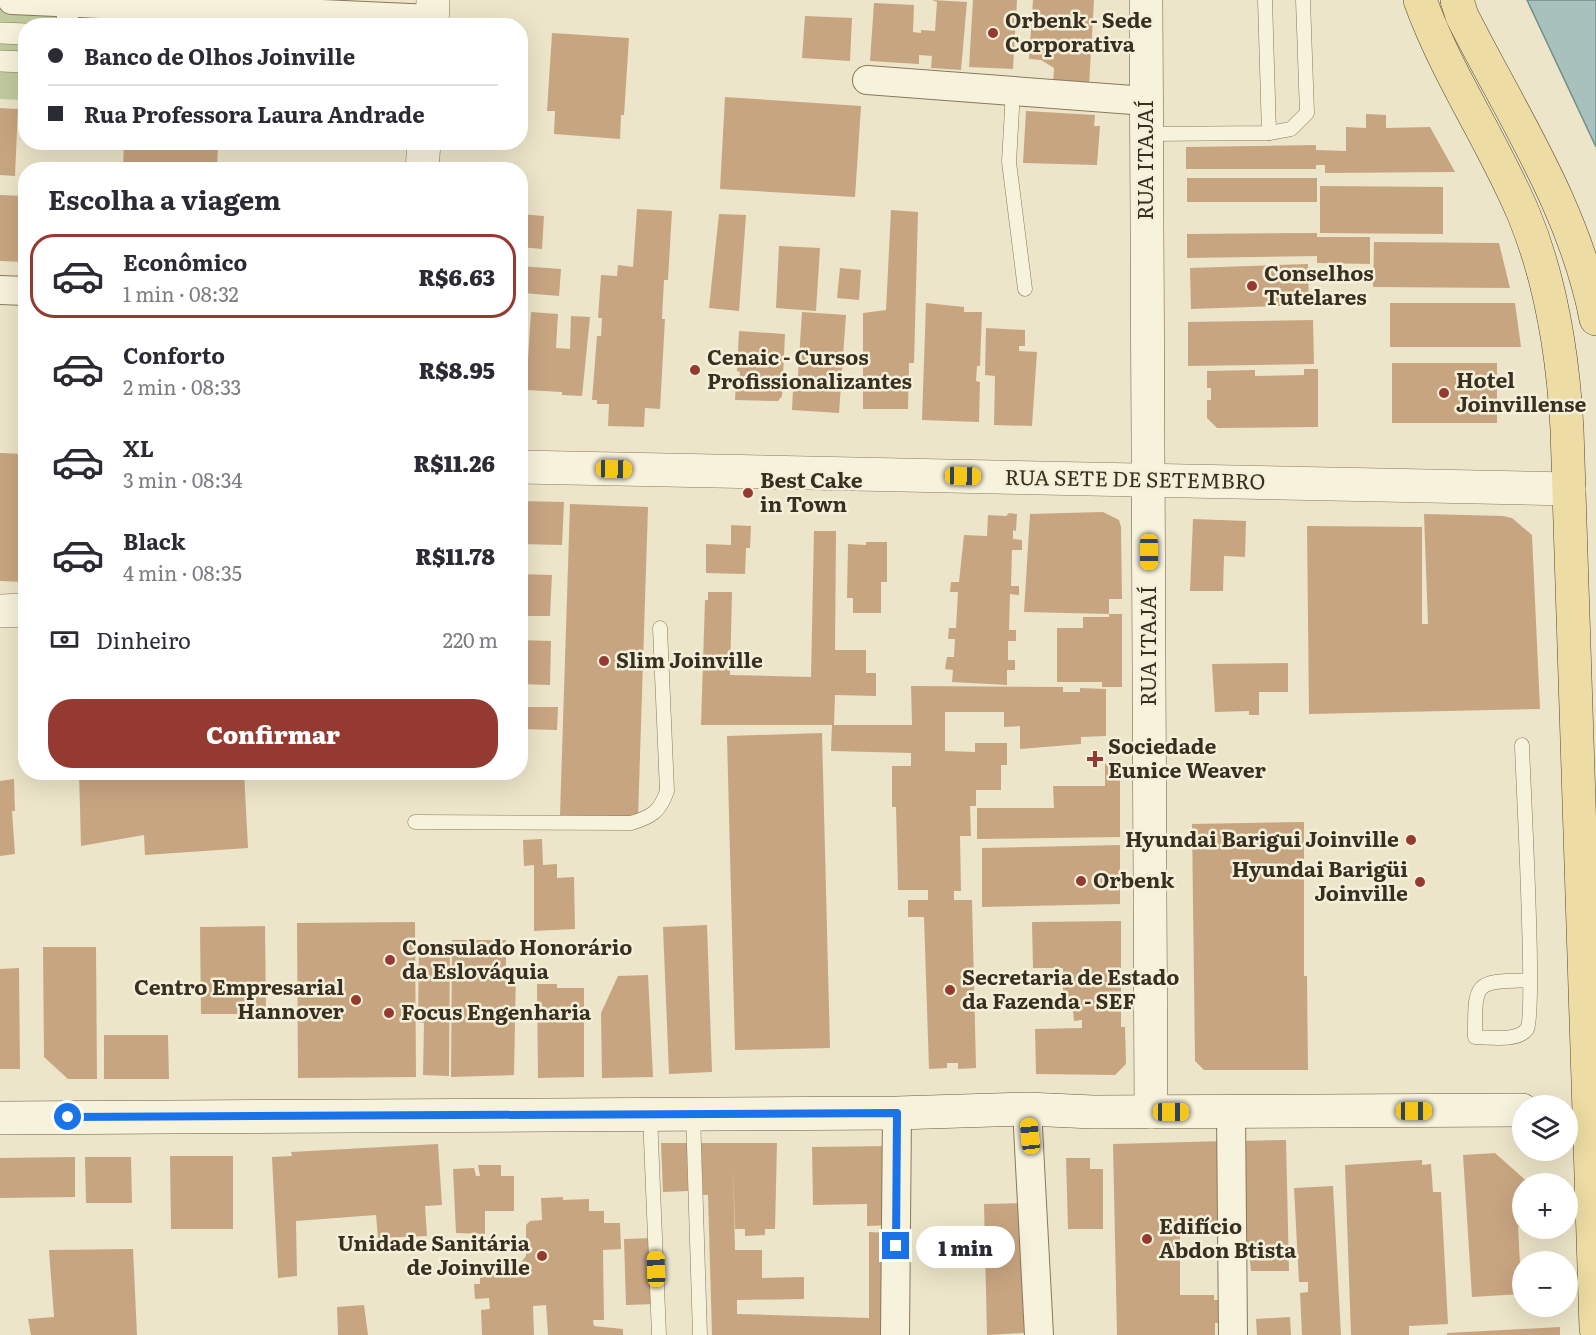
<!DOCTYPE html>
<html lang="pt">
<head>
<meta charset="utf-8">
<style>
	body { margin:0; font-family:Literata,serif; background:#f2f2f3; color:#2b2b33; height:100vh; display:flex; flex-direction:column; font-size:22px; white-space:nowrap }
	* { box-sizing:border-box; margin:0 }
	p { font-size:20px; color:#7c7c81 }
	.icon { flex:none; width:33px; height:33px; fill:none; stroke:currentColor; stroke-width:2; stroke-linecap:round; stroke-linejoin:round }
	.map { position:relative; flex:1; overflow:hidden }
	.drawer { position:absolute; left:18px; top:162px; width:510px; height:618px; display:flex; flex-direction:column; background:#fff; border-radius:24px; box-shadow:0 6px 24px #0002 }
	.drawer>* { flex:none }
	.guide { position:absolute; left:18px; top:18px; width:510px; height:132px; border-radius:24px; box-shadow:0 6px 24px #0002; display:grid; align-content:center; height:132px; padding:0 30px; background:#fff }
	.buttons { position:absolute; left:1512px; top:1095px; display:grid; gap:12px }
	.buttons a { display:grid; place-items:center; width:66px; height:66px; border-radius:50%; background:#fff; box-shadow:0 6px 24px #0002; font-size:30px }
	.end { position:absolute; width:27px; height:27px; margin:-14px; border:8px solid #1a73e8; background:#fff; box-shadow:0 0 0 3px #fff }
	.from { border-radius:50% }
	.bubble { position:absolute; height:42px; border-radius:21px; background:#fff; box-shadow:0 6px 24px #0002; font-size:20px; font-weight:800; line-height:42px; text-align:center }
	.car { position:absolute; width:18px; height:36px; margin:-18px -9px; border-radius:8px; box-shadow:0 0 4px 2px #0007; background:linear-gradient(#f5c518 24%,#345 0 40%,#f5c518 0 76%,#345 0 86%,#f5c518 0) }
	.guide b { display:flex; align-items:center; gap:21px; height:57px; font-size:22px }
	.guide b+b { border-top:2px solid #e1e1e2 }
	.guide i { width:15px; height:15px; background:#2b2b33 }
	ul { padding:0; list-style:none }
	li { display:flex; align-items:center; gap:18px; height:84px; margin:0 12px 9px; padding:0 18px; border:3px solid transparent; border-radius:24px }
	li div { flex:1 }
	li b { display:block; font-size:22px }
	li em { font-style:normal; font-weight:800 }
	li.current { border-color:#943a31 }
	li>.icon { width:54px; height:54px; stroke-width:1.5 }
	h2 { padding:0 30px; font-size:27px; line-height:72px }
	.pay { display:flex; align-items:center; gap:15px; height:66px; padding:0 30px; font-size:22px }
	.pay p { margin-inline-start:auto }
	.primary-button { display:flex; gap:12px; margin-top:auto; padding:12px 30px }
	.primary-button a { flex:1; height:69px; border-radius:24px; background:#943a31; color:#fff; font-size:24px; font-weight:800; line-height:69px; text-align:center }
	.map>svg:first-child { display:block }
</style>
</head>
<body>
<div class="map">
<svg width="1596" height="1335" viewBox="0 0 1596 1335">
	<rect width="100%" height="100%" fill="#ece5c9"/>
	<!-- green -->
	<polygon fill="#c1ca9d" points="0,9 337,25 26,26 25,100 0,99"/>
	<!-- water -->
	<polygon fill="#a9c1bc" stroke="#708f8a" stroke-width="1.5" points="1527,0 1596,0 1596,147"/>
	<!-- building -->
	<g fill="#c8a581">
		<polygon points="932,0 967,2 961,70 931,68 932,56 919,55 919,64 870,61 874,3 914,5 913,32 921,33 921,30 935,31 937,2"/>
		<polygon points="973,0 1017,0 1013,69 969,67"/>
		<polygon points="1033,0 1094,0 1089,86 1053,84 1054,68 1041,60 1029,59"/>
		<polygon points="805,16 852,18 850,61 802,58"/>
		<polygon points="552,33 629,38 624,115 621,115 620,139 554,134 555,111 547,111"/>
		<polygon points="725,97 861,106 855,197 720,189"/>
		<polygon points="0,108 18,109 15,176 0,175"/>
		<polygon points="1026,111 1095,115 1094,126 1100,126 1097,165 1023,163"/>
		<polygon points="1366,114 1386,115 1386,128 1430,127 1455,172 1325,173 1325,165 1316,165 1316,169 1186,169 1186,147 1316,145 1316,150 1346,151 1346,127 1366,128"/>
		<polygon points="124,142 218,142 217,170 123,170"/>
		<rect x="1187" y="178" width="130" height="24"/>
		<polygon points="1320,186 1443,187 1443,234 1320,233"/>
		<polygon points="0,195 26,196 26,262 0,261"/>
		<polygon points="637,209 672,211 668,280 664,280 662,319 665,319 660,409 645,408 644,427 608,426 609,404 597,404 597,400 592,400 597,336 601,336 602,318 598,318 601,275 617,276 618,265 633,267"/>
		<polygon points="891,210 918,212 914,363 909,363 908,409 863,409 863,313 886,310"/>
		<polygon points="520,214 544,216 542,249 520,247"/>
		<polygon points="719,214 746,215 739,311 709,308"/>
		<polygon points="1317,233 1317,237 1370,237 1370,264 1317,263 1317,256 1187,258 1187,234"/>
		<polygon points="1374,242 1499,243 1510,288 1373,287"/>
		<polygon points="779,246 820,248 816,311 776,308"/>
		<polygon points="1308,264 1309,305 1191,309 1190,268"/>
		<polygon points="520,266 561,269 559,296 523,293 520,299"/>
		<polygon points="840,268 861,270 859,300 837,298"/>
		<polygon points="926,303 964,307 964,312 982,312 980,366 977,366 976,381 980,382 979,422 922,420"/>
		<polygon points="1390,303 1515,303 1521,347 1390,347"/>
		<polygon points="531,312 558,314 556,348 570,349 571,316 590,317 582,396 562,395 562,392 526,390"/>
		<polygon points="802,312 846,315 839,413 792,410 793,390 797,390"/>
		<polygon points="1313,320 1314,364 1188,366 1188,322"/>
		<polygon points="986,328 1025,330 1025,346 1019,346 1019,351 1037,352 1032,426 994,425 995,376 985,375"/>
		<polygon points="739,331 785,334 782,396 778,401 735,400 736,382 739,383 740,372 737,371"/>
		<rect x="1392" y="363" width="105" height="60"/>
		<polygon points="1304,369 1318,369 1318,427 1217,428 1207,418 1207,400 1211,400 1211,388 1207,388 1207,371 1255,370 1255,376 1304,375"/>
		<polygon points="0,453 26,454 26,582 0,581"/>
		<polygon points="520,501 564,502 562,545 520,544"/>
		<polygon points="570,504 648,507 638,818 560,815"/>
		<polygon points="1103,512 1119,520 1121,527 1122,599 1109,599 1109,614 1122,614 1122,687 1102,687 1102,682 1057,682 1057,628 1083,628 1083,617 1109,617 1109,614 1024,612 1030,514"/>
		<polygon points="1009,513 1017,514 1016,531 1013,530 1013,539 1022,540 1022,550 1012,550 1011,586 1019,586 1019,595 1010,594 1009,630 1016,630 1016,641 1008,641 1008,660 1015,660 1015,670 1007,670 1007,685 952,682 953,670 945,669 947,657 954,657 955,639 948,639 949,628 956,628 958,592 950,592 951,582 959,582 964,535 987,536 988,515 1006,516"/>
		<polygon points="1424,514 1503,516 1512,518 1532,535 1540,709 1309,714 1307,526 1422,527 1422,624 1428,624"/>
		<polygon points="1193,519 1246,521 1245,557 1224,556 1223,591 1190,591"/>
		<polygon points="731,525 751,526 750,548 746,548 745,574 706,573 706,544 731,545"/>
		<polygon points="814,531 836,531 835,650 866,650 866,673 876,673 876,696 835,695 834,725 912,725 911,686 1063,687 1063,692 1080,692 1080,688 1106,689 1106,736 1081,737 1081,744 1020,749 1020,726 1004,727 1004,712 945,712 945,751 975,752 975,743 1007,743 1007,765 1001,765 1001,790 976,790 976,806 970,806 971,836 960,836 961,891 954,891 954,900 972,900 976,1068 958,1069 958,1063 947,1063 947,1068 929,1069 924,917 908,917 908,900 928,900 928,890 898,890 896,807 892,807 892,766 911,766 911,753 831,751 832,725 701,725 705,600 708,600 708,592 732,592 730,675 811,677"/>
		<polygon points="866,542 887,542 887,582 881,582 881,613 853,613 853,598 847,598 848,544 866,545"/>
		<polygon points="520,574 552,575 550,616 520,616"/>
		<polygon points="520,640 551,641 550,685 520,684"/>
		<polygon points="26,663 26,735 20,735 18,664"/>
		<polygon points="1288,663 1288,692 1259,692 1259,715 1249,715 1249,711 1215,712 1212,664"/>
		<polygon points="520,707 558,707 557,730 520,729"/>
		<polygon points="822,733 830,1048 735,1050 727,736"/>
		<polygon points="1105,764 1120,764 1120,837 977,839 977,808 1054,808 1053,786 1105,786"/>
		<polygon points="79,772 244,772 248,848 145,855 144,835 81,846"/>
		<polygon points="14,779 15,811 12,811 15,854 0,856 0,781"/>
		<polygon points="1304,822 1304,976 1307,976 1308,1070 1204,1070 1195,1061 1192,824"/>
		<polygon points="542,839 543,865 557,864 557,878 574,877 575,929 534,931 534,865 524,866 523,840"/>
		<polygon points="1120,845 1120,904 982,907 982,848"/>
		<polygon points="1121,921 1121,1027 1125,1027 1126,1064 1115,1075 1036,1074 1035,1029 1082,1028 1082,1020 1074,1021 1073,1010 1063,1010 1063,968 1033,968 1032,922"/>
		<polygon points="415,922 416,1077 298,1078 297,923"/>
		<polygon points="707,925 712,1072 669,1074 663,927"/>
		<polygon points="265,926 266,1014 201,1014 200,927"/>
		<polygon points="452,940 506,940 506,969 516,969 514,1075 451,1077"/>
		<polygon points="419,943 450,943 449,1076 423,1075 424,1023 418,1023"/>
		<polygon points="43,947 96,947 97,1079 68,1079 44,1057"/>
		<polygon points="19,968 20,1069 0,1069 0,969"/>
		<polygon points="648,975 653,1077 602,1078 601,1013 618,976"/>
		<polygon points="537,984 557,984 557,988 584,988 584,1077 538,1078"/>
		<polygon points="104,1035 168,1035 169,1079 104,1079"/>
		<polygon points="1286,1140 1289,1271 1251,1271 1249,1253 1237,1254 1236,1141"/>
		<polygon points="1226,1141 1228,1222 1180,1223 1180,1295 1214,1295 1214,1300 1220,1300 1221,1323 1215,1323 1215,1335 1117,1335 1113,1144"/>
		<polygon points="661,1143 687,1143 688,1191 663,1192"/>
		<polygon points="701,1143 777,1143 775,1229 765,1229 765,1235 745,1236 745,1229 735,1229 733,1165 735,1250 762,1250 762,1278 804,1277 804,1299 737,1300 737,1314 869,1318 869,1232 891,1233 891,1335 712,1335 708,1195 703,1195"/>
		<polygon points="438,1144 442,1205 425,1206 427,1236 378,1238 376,1215 296,1221 297,1276 278,1278 272,1157 292,1156 291,1152"/>
		<polygon points="891,1146 892,1225 867,1226 867,1204 813,1205 812,1147"/>
		<polygon points="1495,1153 1530,1184 1522,1184 1522,1227 1518,1227 1520,1264 1522,1264 1522,1294 1472,1297 1463,1155"/>
		<polygon points="170,1156 233,1156 233,1229 171,1229"/>
		<polygon points="75,1157 75,1197 0,1198 0,1158"/>
		<polygon points="85,1157 131,1157 132,1203 86,1203"/>
		<polygon points="1066,1158 1090,1158 1090,1169 1103,1169 1103,1229 1068,1229"/>
		<polygon points="1422,1160 1422,1165 1431,1164 1433,1192 1441,1192 1448,1324 1409,1326 1409,1335 1351,1335 1345,1165"/>
		<polygon points="478,1165 501,1165 501,1176 514,1176 514,1211 485,1211 485,1234 456,1233 453,1169 474,1168 476,1176 480,1176"/>
		<polygon points="1333,1186 1341,1335 1302,1335 1300,1293 1308,1292 1308,1282 1299,1282 1294,1188"/>
		<polygon points="563,1197 563,1200 589,1199 589,1211 604,1211 604,1223 620,1223 621,1249 603,1250 604,1320 593,1320 594,1326 623,1329 623,1335 548,1335 546,1305 533,1306 534,1335 482,1335 481,1310 490,1309 489,1298 475,1299 474,1284 480,1284 480,1271 516,1269 526,1256 526,1225 530,1221 542,1220 541,1198"/>
		<polygon points="1030,1203 1023,1290 1024,1333 987,1335 984,1204"/>
		<polygon points="653,1238 655,1304 626,1305 624,1239"/>
		<polygon points="133,1249 137,1335 31,1335 28,1319 54,1317 49,1250"/>
		<polygon points="364,1305 368,1335 338,1335 337,1307"/>
		<polygon points="1290,1317 1291,1335 1257,1335 1256,1319"/>
		<polygon points="1560,1327 1560,1335 1447,1335 1447,1333"/>
	</g>
	<g fill="none" stroke-linecap="round" stroke-linejoin="round">
		<!-- service casing -->
		<g stroke="#88785e" stroke-width="15">
			<g id="service">
				<polyline points="1265,0 1269,133"/>
				<polyline points="1013,91 1009,162 1025,289"/>
				<polyline points="1146,134 1269,133 1291,129 1307,113 1303,0"/>
				<path d="M1522,745c1,36 14,269 5,284 -9,13 -38,8 -52,8 0,-57 -1,-55 55,-57"/>
				<path d="M415,822l216,1c20,-6 29,-11 36,-32l-7,-163"/>
				<polyline points="693,1114 700,1335"/>
				<polyline points="650,1115 659,1335"/>
			</g>
		</g>
		<!-- pedestrian casing -->
		<g stroke="#88785e" stroke-width="22">
			<g id="pedestrian">
				<polyline points="67,26 68,3"/>
				<polyline points="0,33 26,34"/>
				<polyline points="0,61 26,62"/>
			</g>
		</g>
		<!-- minor casing -->
		<g stroke="#88785e" stroke-width="30">
			<g id="minor">
				<polyline points="12,0 432,19"/>
				<polyline points="867,80 1146,101"/>
				<polyline points="0,290 26,291"/>
				<polyline points="1027,1109 1039,1335"/>
				<polyline points="1231,1111 1233,1335"/>
				<polyline points="895,1335 897,1113"/>
			</g>
		</g>
		<!-- tertiary casing -->
		<g stroke="#88785e" stroke-width="34">
			<g id="tertiary">
				<polyline points="432,26 433,0"/>
				<polyline points="422,170 424,142"/>
				<polyline points="520,467 1569,489"/>
				<polyline points="0,611 26,610"/>
			</g>
		</g>
		<!-- secondary casing -->
		<g stroke="#6a5941" stroke-width="34">
			<g id="secondary">
				<polyline points="1146,0 1151,1112"/>
				<polyline points="0,1118 897,1113 1027,1109 1093,1112 1522,1110"/>
			</g>
		</g>
		<!-- primary casing -->
		<g stroke="#564632" stroke-width="34">
			<g id="primary">
				<path d="M1420,0c27,75 73,141 104,215 28,68 39,141 43,214l29,900"/>
				<path d="M1457,0l5,16c50,99 113,193 134,303"/>
			</g>
		</g>
		<!-- service -->
		<use href="#service" stroke="#f7f2dc" stroke-width="14"/>
		<!-- pedestrian -->
		<use href="#pedestrian" stroke="#f7f2dc" stroke-width="21"/>
		<!-- minor -->
		<use href="#minor" stroke="#f7f2dc" stroke-width="28"/>
		<!-- tertiary -->
		<use href="#tertiary" stroke="#f7f2dc" stroke-width="33"/>
		<!-- secondary -->
		<use href="#secondary" stroke="#f7f2dc" stroke-width="33"/>
		<!-- primary -->
		<use href="#primary" stroke="#eddca3" stroke-width="33"/>
	</g>
	<g fill="none" stroke-linecap="round" stroke-linejoin="round">
		<!-- route -->
		<polyline stroke="#1a73e8" stroke-width="8" points="68,1117 897,1113 896,1246"/>
	</g>
	<!-- markers -->
	<g fill="#943a31" stroke="#f4efd8" stroke-width="2">
		<circle cx="993" cy="33" r="6"/>
		<circle cx="1252" cy="286" r="6"/>
		<circle cx="695" cy="370" r="6"/>
		<circle cx="1444" cy="393" r="6"/>
		<circle cx="748" cy="493" r="6"/>
		<circle cx="604" cy="661" r="6"/>
		<path d="M1092 750h6v6h6v6h-6v6h-6v-6h-6v-6h6z"/>
		<circle cx="1411" cy="840" r="6"/>
		<circle cx="1081" cy="881" r="6"/>
		<circle cx="1420" cy="882" r="6"/>
		<circle cx="390" cy="960" r="6"/>
		<circle cx="950" cy="990" r="6"/>
		<circle cx="356" cy="1000" r="6"/>
		<circle cx="389" cy="1013" r="6"/>
		<circle cx="1147" cy="1239" r="6"/>
		<circle cx="542" cy="1256" r="6"/>
	</g>
	<g text-anchor="middle" stroke-width="5" stroke-linejoin="round" paint-order="stroke">
		<!-- poi labels -->
		<g font-size="21" font-weight="bold" fill="#392f21" stroke="#f4efd8" text-anchor="start">
			<text x="1005" y="28">Orbenk - Sede<tspan x="1005" dy="24">Corporativa</tspan></text>
			<text x="1264" y="281">Conselhos<tspan x="1264" dy="24">Tutelares</tspan></text>
			<text x="707" y="365">Cenaic - Cursos<tspan x="707" dy="24">Profissionalizantes</tspan></text>
			<text x="1456" y="388">Hotel<tspan x="1456" dy="24">Joinvillense</tspan></text>
			<text x="760" y="488">Best Cake<tspan x="760" dy="24">in Town</tspan></text>
			<text x="616" y="668">Slim Joinville</text>
			<text x="1108" y="754">Sociedade<tspan x="1108" dy="24">Eunice Weaver</tspan></text>
			<text x="1399" y="847" text-anchor="end">Hyundai Barigui Joinville</text>
			<text x="1408" y="877" text-anchor="end">Hyundai Barigüi<tspan x="1408" dy="24">Joinville</tspan></text>
			<text x="1093" y="888">Orbenk</text>
			<text x="402" y="955">Consulado Honorário<tspan x="402" dy="24">da Eslováquia</tspan></text>
			<text x="962" y="985">Secretaria de Estado<tspan x="962" dy="24">da Fazenda - SEF</tspan></text>
			<text x="344" y="995" text-anchor="end">Centro Empresarial<tspan x="344" dy="24">Hannover</tspan></text>
			<text x="401" y="1020">Focus Engenharia</text>
			<text x="1159" y="1234">Edifício<tspan x="1159" dy="24">Abdon Btista</tspan></text>
			<text x="530" y="1251" text-anchor="end">Unidade Sanitária<tspan x="530" dy="24">de Joinville</tspan></text>
		</g>
		<!-- street labels -->
		<g font-size="21" fill="#392f21" stroke="#f4efd8">
			<text transform="translate(1146 160) rotate(-90)" y="7">RUA ITAJAÍ</text>
			<text transform="translate(1135 480) rotate(1)" y="7">RUA SETE DE SETEMBRO</text>
			<text transform="translate(1149 646) rotate(-90)" y="7">RUA ITAJAÍ</text>
		</g>
	</g>
</svg>
<div class="buttons">
<a><svg class="icon" aria-label="layers" viewBox="0 0 24 24"><path d="M12 4l9 5-9 5-9-5zM3 14l9 5 9-5"/></svg></a>
<a>+</a>
<a>−</a>
</div>
<i class="end from" style="left:68px;top:1117px"></i>
<i class="end" style="left:896px;top:1246px"></i>
<div class="bubble" style="left:916px;top:1226px;width:99px">1 min</div>
<i class="car" style="left:614px;top:469px;rotate:91deg"></i>
<i class="car" style="left:963px;top:476px;rotate:91deg"></i>
<i class="car" style="left:1149px;top:552px;rotate:180deg"></i>
<i class="car" style="left:1414px;top:1111px;rotate:90deg"></i>
<i class="car" style="left:1171px;top:1112px;rotate:90deg"></i>
<i class="car" style="left:1030px;top:1136px;rotate:354deg"></i>
<i class="car" style="left:656px;top:1269px;rotate:358deg"></i>
<div class="guide">
<b><i class="from"></i>Banco de Olhos Joinville</b>
<b><i></i>Rua Professora Laura Andrade</b>
</div>
<section class="drawer">
<h2>Escolha a viagem</h2>
<ul>
<li class="current"><svg class="icon" aria-label="car" viewBox="0 0 24 24"><path d="M5 17H2v-5l4-1 3-4h7l3 4 3 1v5h-3M9 17h6M6 11h13"/><circle cx="7" cy="17" r="2"/><circle cx="17" cy="17" r="2"/></svg><div><b>Econômico</b><p>1 min · 08:32</p></div><em>R$6.63</em></li>
<li><svg class="icon" aria-label="car" viewBox="0 0 24 24"><path d="M5 17H2v-5l4-1 3-4h7l3 4 3 1v5h-3M9 17h6M6 11h13"/><circle cx="7" cy="17" r="2"/><circle cx="17" cy="17" r="2"/></svg><div><b>Conforto</b><p>2 min · 08:33</p></div><em>R$8.95</em></li>
<li><svg class="icon" aria-label="car" viewBox="0 0 24 24"><path d="M5 17H2v-5l4-1 3-4h7l3 4 3 1v5h-3M9 17h6M6 11h13"/><circle cx="7" cy="17" r="2"/><circle cx="17" cy="17" r="2"/></svg><div><b>XL</b><p>3 min · 08:34</p></div><em>R$11.26</em></li>
<li><svg class="icon" aria-label="car" viewBox="0 0 24 24"><path d="M5 17H2v-5l4-1 3-4h7l3 4 3 1v5h-3M9 17h6M6 11h13"/><circle cx="7" cy="17" r="2"/><circle cx="17" cy="17" r="2"/></svg><div><b>Black</b><p>4 min · 08:35</p></div><em>R$11.78</em></li>
</ul>
<div class="pay"><svg class="icon" aria-label="cash" viewBox="0 0 24 24"><path d="M3 7h18v10H3z"/><circle cx="12" cy="12" r="2"/></svg>Dinheiro<p>220 m</p></div>
<div class="primary-button"><a>Confirmar</a></div>
</section>
</div>
</body>
</html>
